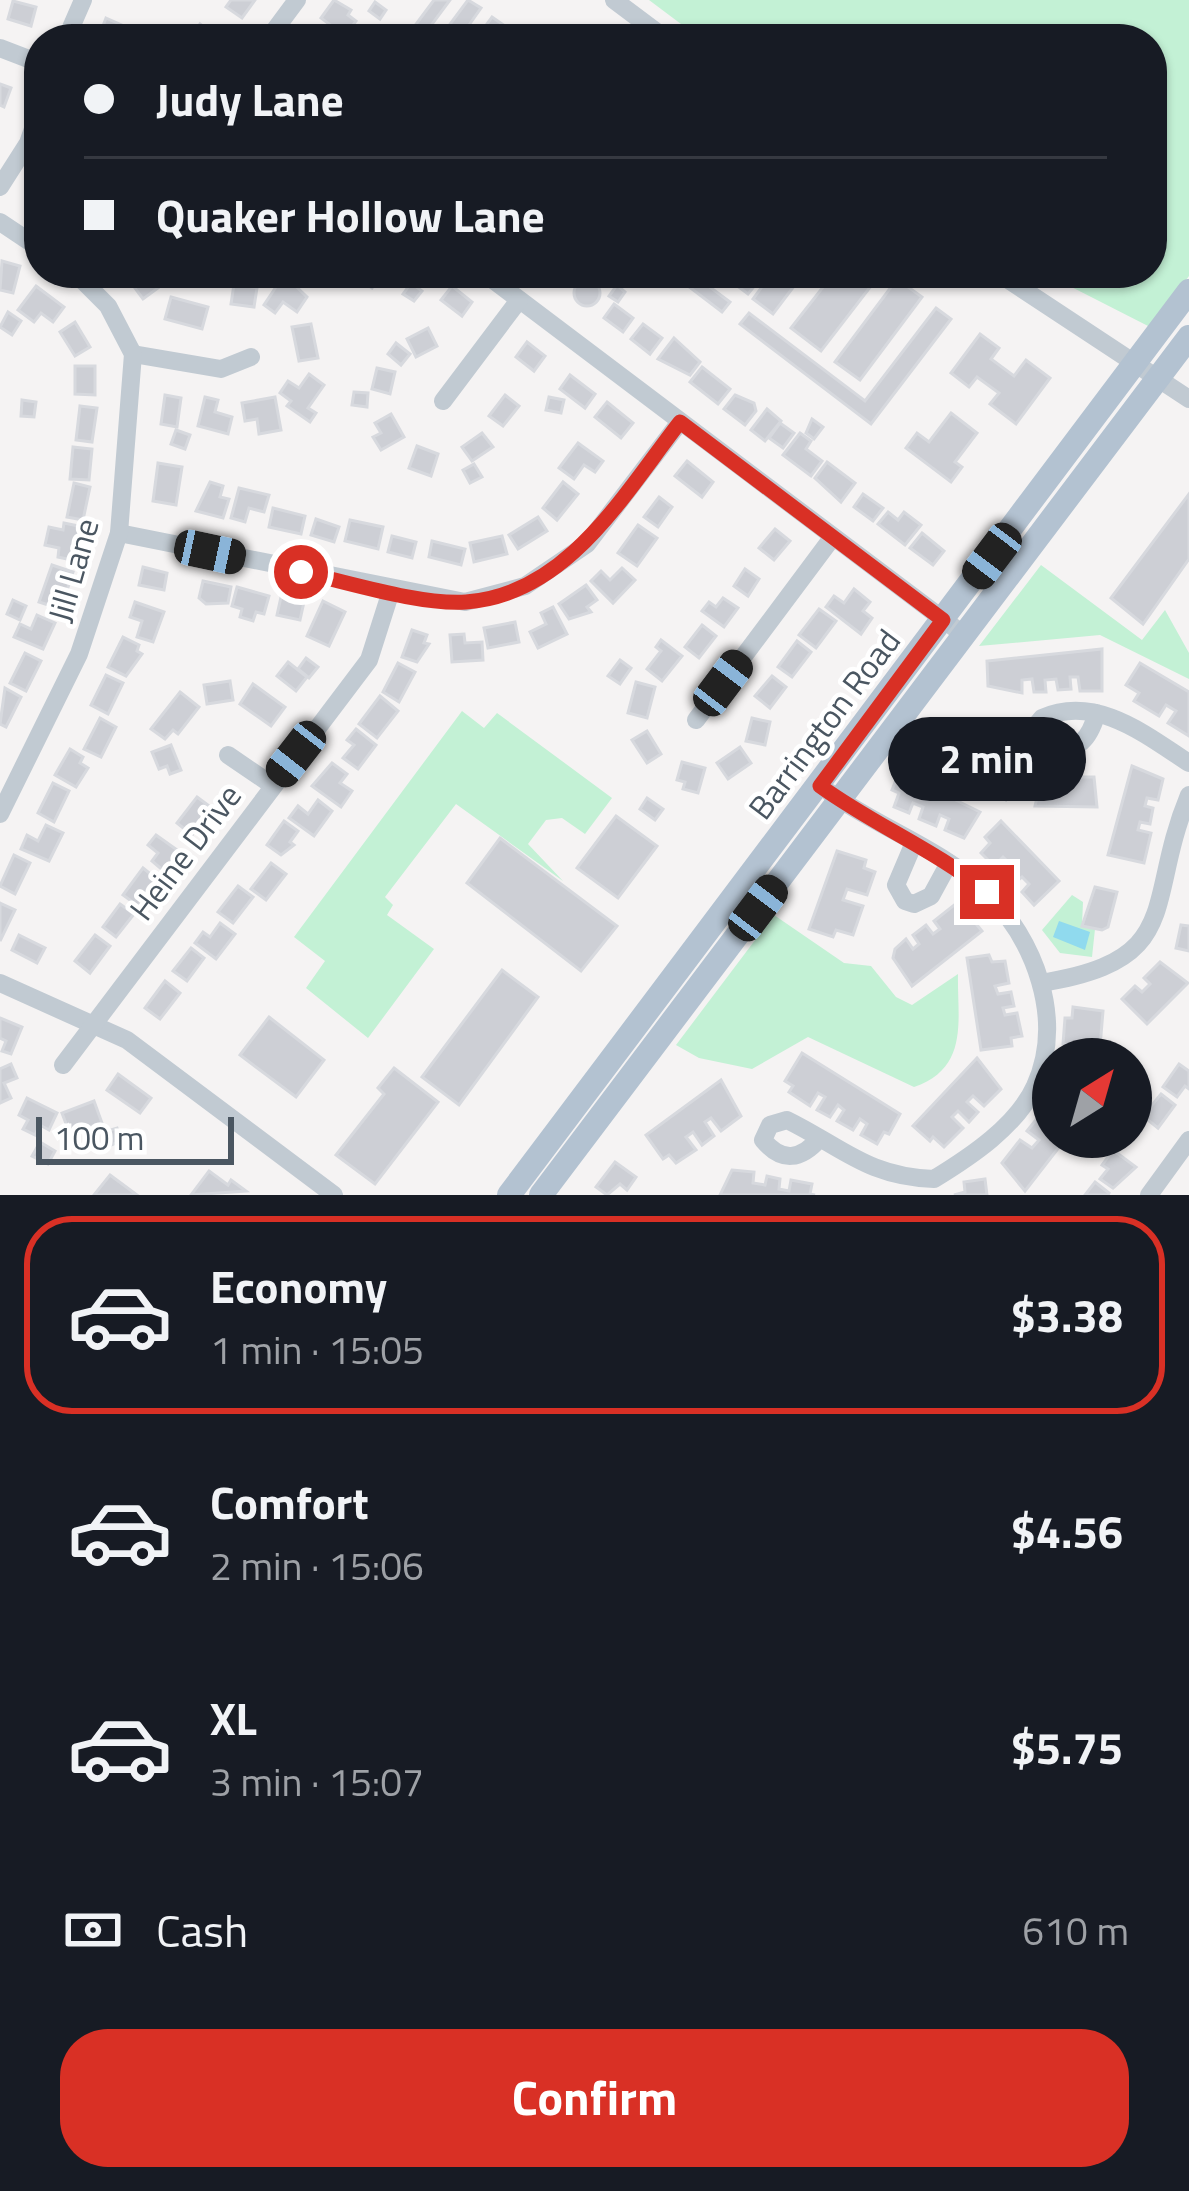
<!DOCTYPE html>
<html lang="en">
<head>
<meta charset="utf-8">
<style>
	body { margin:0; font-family:"Titillium Web",sans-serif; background:#242831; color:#f1f3f6; height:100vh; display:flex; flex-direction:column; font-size:45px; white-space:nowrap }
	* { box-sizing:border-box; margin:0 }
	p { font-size:39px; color:#9ea1a6 }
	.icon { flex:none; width:66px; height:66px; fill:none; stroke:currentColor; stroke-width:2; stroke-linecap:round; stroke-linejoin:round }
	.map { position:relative; height:1195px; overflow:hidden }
	.panel { display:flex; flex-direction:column; background:#171b24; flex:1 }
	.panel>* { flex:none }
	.hud { position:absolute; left:24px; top:24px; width:1143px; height:264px; border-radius:48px; box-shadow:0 3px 9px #0004; display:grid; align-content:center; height:264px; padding:0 60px; background:#171b24 }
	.needle { width:78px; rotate:37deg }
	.buttons { position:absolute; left:1032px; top:1038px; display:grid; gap:24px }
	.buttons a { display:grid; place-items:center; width:120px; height:120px; border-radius:50%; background:#171b24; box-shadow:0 3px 9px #0004; font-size:60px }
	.scale { position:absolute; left:36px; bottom:30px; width:198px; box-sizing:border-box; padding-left:12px; border:6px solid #4a5661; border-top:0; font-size:33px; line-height:42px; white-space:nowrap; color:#4a5661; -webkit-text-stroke:9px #fff; paint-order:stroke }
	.end { position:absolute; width:54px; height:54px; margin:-27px; border:15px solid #d93025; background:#fff; box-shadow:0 0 0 6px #fff }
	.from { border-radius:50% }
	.bubble { position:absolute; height:84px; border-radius:42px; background:#171b24; box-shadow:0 3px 9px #0004; font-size:39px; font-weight:700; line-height:84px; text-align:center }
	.car { position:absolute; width:36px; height:72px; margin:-36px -18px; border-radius:15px; box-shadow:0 0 9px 3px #0007; background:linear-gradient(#222 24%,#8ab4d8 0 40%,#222 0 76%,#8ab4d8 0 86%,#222 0) }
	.hud b { display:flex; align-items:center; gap:42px; height:114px; font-size:45px }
	.hud b+b { border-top:3px solid #363941 }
	.hud i { width:30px; height:30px; background:#f1f3f6 }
	ul { padding:21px 0 0; list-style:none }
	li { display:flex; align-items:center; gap:36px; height:198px; margin:0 24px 18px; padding:0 36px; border:6px solid transparent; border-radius:48px }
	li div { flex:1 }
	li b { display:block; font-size:45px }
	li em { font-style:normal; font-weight:700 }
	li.on { border-color:#d93025 }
	li>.icon { width:108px; height:108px; stroke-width:1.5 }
	.pay { display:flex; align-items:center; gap:30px; height:132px; padding:0 60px; font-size:45px }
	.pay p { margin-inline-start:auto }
	.cta { display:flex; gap:24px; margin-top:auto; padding:24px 60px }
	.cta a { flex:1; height:138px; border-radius:48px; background:#d93025; color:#fff; font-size:48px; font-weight:700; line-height:138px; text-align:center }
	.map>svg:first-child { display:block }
</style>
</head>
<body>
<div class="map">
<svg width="1189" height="1195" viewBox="0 0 1189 1195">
	<rect width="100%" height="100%" fill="#f5f3f3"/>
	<!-- green -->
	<g fill="#c3f1d5">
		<polygon points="649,0 1189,0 1189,276 1150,327 1044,273 1152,273 1152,39 701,39"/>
		<polygon points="1041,565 1142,640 1165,610 1189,653 1189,679 1100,635 979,646"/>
		<polygon points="462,711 484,728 497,713 612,798 585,834 562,818 546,820 528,844 563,881 456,804 385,897 393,905 387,915 434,949 368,1038 306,988 325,961 294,937"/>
		<polygon points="1072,895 1083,902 1082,925 1095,929 1092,957 1060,953 1042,930"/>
		<path d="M774,915l70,48 27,3 25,31 16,8 46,-31c-1,45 12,94 -44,113l-106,-50 -56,32 -53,-11 -23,-13z"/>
	</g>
	<!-- water -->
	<polygon fill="#90daee" points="1059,921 1090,932 1085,950 1053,937"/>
	<!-- building -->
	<g fill="#cdcfd5" stroke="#d7d9de" stroke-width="3">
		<polygon points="231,0 255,0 242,18 226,7"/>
		<polygon points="334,0 351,10 348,15 356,21 345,36 321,18"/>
		<polygon points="434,0 450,0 421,39 405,39"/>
		<polygon points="468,0 481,8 459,39 439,39"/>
		<polygon points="13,1 36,7 31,26 8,19"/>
		<polygon points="375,2 386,10 380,19 369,11"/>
		<polygon points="492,17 518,35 515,39 476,39"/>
		<polygon points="106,18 124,26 119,39 98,39"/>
		<polygon points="200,24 212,33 208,39 191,37"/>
		<polygon points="0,84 11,88 4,107 0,105"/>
		<polygon points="2,261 20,266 13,293 0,290"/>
		<polygon points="131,273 160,273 152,280 158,288 143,299 126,276"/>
		<polygon points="362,273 379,273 382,275 372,288 358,278"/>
		<polygon points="543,273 567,273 559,285"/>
		<polygon points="671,273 691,273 730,302 722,312"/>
		<polygon points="733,273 765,273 748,294 728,279"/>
		<polygon points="772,273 804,273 773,314 753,299"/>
		<polygon points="834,273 881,273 821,351 791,328"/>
		<polygon points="284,275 307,297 297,312 283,302 275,313 264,305"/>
		<polygon points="897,279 922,297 860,380 835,362"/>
		<circle cx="587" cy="293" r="13"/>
		<polygon points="411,283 422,291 414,301 403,294"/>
		<polygon points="234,284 257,288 254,307 231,304"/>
		<polygon points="617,285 625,292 618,302 609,296"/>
		<polygon points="36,286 64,307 53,322 41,313 34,322 18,310"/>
		<polygon points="452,286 472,302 462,316 441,300"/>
		<polygon points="171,297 208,307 202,329 165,319"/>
		<polygon points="614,304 633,318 623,332 604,318"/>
		<polygon points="936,308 951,319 871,424 740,324 749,313 865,401"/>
		<polygon points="8,312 21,321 12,335 0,327"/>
		<polygon points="75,322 90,347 75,356 60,332"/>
		<polygon points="311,324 318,358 299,361 292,327"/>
		<polygon points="643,324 662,338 650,354 631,339"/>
		<polygon points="428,328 437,346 416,357 407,339"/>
		<polygon points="980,334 999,348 991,359 1014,376 1026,360 1050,378 1016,424 990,404 999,393 977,377 969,387 951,373"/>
		<polygon points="674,338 700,362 690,375 658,359"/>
		<polygon points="527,342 545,356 534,371 516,357"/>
		<polygon points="396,343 410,354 401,365 388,354"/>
		<polygon points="75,366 95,366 95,395 75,394"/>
		<polygon points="702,367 730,389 718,404 690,382"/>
		<polygon points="377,368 395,372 390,394 372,389"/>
		<polygon points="309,374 324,385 308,408 316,413 310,422 287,406 291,401 280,393 288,381 299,388"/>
		<polygon points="570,375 595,394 585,408 560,389"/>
		<polygon points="354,392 368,393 367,407 352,405"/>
		<polygon points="165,395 181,398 177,427 161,424"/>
		<polygon points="505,395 519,406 503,426 489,416"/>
		<polygon points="735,395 754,403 756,411 745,425 724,409"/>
		<polygon points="205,397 218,400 215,412 232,417 228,434 198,426"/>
		<polygon points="275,397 281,430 259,434 257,419 245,421 242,403"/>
		<polygon points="549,397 564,400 561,413 546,410"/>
		<polygon points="22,400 36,402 34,417 21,416"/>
		<polygon points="607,402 633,423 621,438 595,417"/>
		<polygon points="80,406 97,408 92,442 76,440"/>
		<polygon points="767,409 781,421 765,441 751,430"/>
		<polygon points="951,413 977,433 955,462 962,467 951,482 906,448 917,433 929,442"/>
		<polygon points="391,414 404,437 381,450 373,437 381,433 375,423"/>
		<polygon points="812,419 823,427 814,439 806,433"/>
		<polygon points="780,423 794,433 783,448 769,438"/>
		<polygon points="176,430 190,435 185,449 171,444"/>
		<polygon points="482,433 493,447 472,461 462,447"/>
		<polygon points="800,433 811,441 806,449 822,461 811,476 783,455"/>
		<polygon points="578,443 603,461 595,472 584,465 574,479 559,468"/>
		<polygon points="417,446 438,454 431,476 409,468"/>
		<polygon points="73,447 92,449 89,480 70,479"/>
		<polygon points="687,461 713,482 702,497 675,476"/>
		<polygon points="827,462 855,483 841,502 815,478"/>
		<polygon points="158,463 182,467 176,505 153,501"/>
		<polygon points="474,464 482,477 470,483 463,470"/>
		<polygon points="210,482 223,486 220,497 229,499 223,518 196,511"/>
		<polygon points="563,482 578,494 557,520 543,508"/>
		<polygon points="74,483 90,487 83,520 67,517"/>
		<polygon points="239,488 269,495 264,512 249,508 245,522 231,518"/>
		<polygon points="863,494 883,508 873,521 854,507"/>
		<polygon points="1189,494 1189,559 1143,624 1111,598"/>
		<polygon points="659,497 672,507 658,527 644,517"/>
		<polygon points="273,508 305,516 301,534 269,527"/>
		<polygon points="888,512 898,520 904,512 921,525 905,545 878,524"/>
		<polygon points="538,517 547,531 518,549 509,535"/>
		<polygon points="316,519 339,527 334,542 311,535"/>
		<polygon points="350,520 383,527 378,549 345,541"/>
		<polygon points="64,523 83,527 76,561 58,557 59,548 45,545 49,527 63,530"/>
		<polygon points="638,525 657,538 637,566 618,553"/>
		<polygon points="775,529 790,541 774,560 759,548"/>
		<polygon points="922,533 944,551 933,565 910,548"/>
		<polygon points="392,536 416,542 412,558 388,552"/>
		<polygon points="502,536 507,554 474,562 470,543"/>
		<polygon points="432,541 465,549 461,565 429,557"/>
		<polygon points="52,565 73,572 61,609 39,602"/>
		<polygon points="143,567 167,573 164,590 139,585"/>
		<polygon points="622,568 635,580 613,603 591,581 601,571 610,580"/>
		<polygon points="745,569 759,579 748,596 734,586"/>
		<polygon points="203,581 231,587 228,603 206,604 199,598"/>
		<polygon points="586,585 597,600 587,607 591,612 569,619 559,604"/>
		<polygon points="237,587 269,596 264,614 256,612 253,621 240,617 242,609 232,606"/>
		<polygon points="854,589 870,602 863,611 872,618 861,634 826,607 834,596 844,603"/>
		<polygon points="281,597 304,602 300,620 277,615"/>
		<polygon points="723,598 738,608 724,627 702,611 709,602 716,607"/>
		<polygon points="13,600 26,606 20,620 7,614"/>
		<polygon points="323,601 345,612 329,646 307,636"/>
		<polygon points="135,602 164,612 153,642 137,637 142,621 130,617"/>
		<polygon points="553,607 567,634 538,648 530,632 546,624 541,613"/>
		<polygon points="819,609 836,621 816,648 799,635"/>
		<polygon points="37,615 55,623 43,649 14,637 20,624 31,629"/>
		<polygon points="515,622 519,642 488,648 484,628"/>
		<polygon points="702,625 716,636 699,658 685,647"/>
		<polygon points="412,630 427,635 424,643 429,644 417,662 402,657"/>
		<polygon points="464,634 465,643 482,642 483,660 452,662 450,635"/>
		<polygon points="123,637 139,645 137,651 142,654 126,676 108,667"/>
		<polygon points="661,640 682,656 662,681 647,669 661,651 656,647"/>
		<polygon points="797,641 811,652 792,677 778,667"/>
		<polygon points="1102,649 1102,691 1080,691 1078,677 1070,677 1071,689 1058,690 1056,679 1045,680 1046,692 1034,692 1032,679 1022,680 1022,693 988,686 987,661"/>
		<polygon points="25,653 41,661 26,691 10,683"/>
		<polygon points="306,658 318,667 309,678 298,669"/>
		<polygon points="620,660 631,668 620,684 608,676"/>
		<polygon points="288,662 307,677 296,691 277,676"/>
		<polygon points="398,663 415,672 399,702 383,692"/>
		<polygon points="1140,663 1189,692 1189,736 1168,723 1176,711 1166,705 1159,716 1134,701 1139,693 1126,685"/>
		<polygon points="106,675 123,683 108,714 91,705"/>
		<polygon points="772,676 786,687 770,708 755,696"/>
		<polygon points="230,681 233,700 207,704 204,685"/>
		<polygon points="636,682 655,687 647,718 628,713"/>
		<polygon points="253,684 285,707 271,726 240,704"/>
		<polygon points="5,688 21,697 6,727 0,724"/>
		<polygon points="180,692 199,707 178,734 173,730 165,739 151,729"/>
		<polygon points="380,696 398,711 377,738 359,724"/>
		<polygon points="100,718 116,727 101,757 84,749"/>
		<polygon points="752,718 770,722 765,745 746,741"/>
		<polygon points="952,725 963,733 969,725 990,742 979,756 989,763 1002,747 1024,764 1018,773 1024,778 1006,800 934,747"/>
		<polygon points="356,729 376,745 358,769 343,758 354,745 347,740"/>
		<polygon points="647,731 661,754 647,763 632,740"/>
		<polygon points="171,745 181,770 170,774 167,766 159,769 152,752"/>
		<polygon points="740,747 751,763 728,779 717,763"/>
		<polygon points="70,749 83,757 80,763 88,768 76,787 55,775"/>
		<polygon points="682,762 705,768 698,793 683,789 685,782 677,780"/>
		<polygon points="332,763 347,774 340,783 352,791 341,807 312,786"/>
		<polygon points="1132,766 1163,779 1158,800 1147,798 1145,806 1153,808 1150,824 1140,822 1138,830 1151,833 1144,863 1108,855"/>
		<polygon points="899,772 980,812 964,838 945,830 949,819 940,815 936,826 919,819 923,807 913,803 909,813 894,807 899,793 892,790"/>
		<polygon points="1042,777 1054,777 1054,786 1063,786 1063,777 1094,777 1097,807 1035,806"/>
		<polygon points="53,783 69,791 54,822 38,813"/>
		<polygon points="197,797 212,808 192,835 177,823"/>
		<polygon points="647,798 663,809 655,820 640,809"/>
		<polygon points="318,800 332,811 314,836 289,818 298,806 308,814"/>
		<polygon points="616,816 657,846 618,898 577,868"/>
		<polygon points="284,821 298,831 290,842 294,845 281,855 267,845"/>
		<polygon points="1001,821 1059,881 1034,905 1022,892 1029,884 1022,877 1013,884 1002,873 1011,865 1003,857 994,866 981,853 990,843 985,837"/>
		<polygon points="46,825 63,833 49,861 21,849 27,835 38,841"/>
		<polygon points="156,835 180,852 165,872 152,861 158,853 148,845"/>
		<polygon points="500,838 617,926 581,971 467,883"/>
		<polygon points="837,851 866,860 864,868 875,872 867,895 847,889 843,900 863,906 853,935 836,930 833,937 809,929"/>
		<polygon points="14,855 30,863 15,894 0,886"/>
		<polygon points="271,863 286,874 266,900 251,889"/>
		<polygon points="143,868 158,880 138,906 123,895"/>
		<polygon points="238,886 253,897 233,923 218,912"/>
		<polygon points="1095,887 1117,892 1108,927 1102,930 1082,926"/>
		<polygon points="958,902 982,931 912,986 893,958 895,949 906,939 913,949 919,944 913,935 926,925 933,934 940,929 934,921"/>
		<polygon points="0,903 15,910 0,941"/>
		<polygon points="120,904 134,914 116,937 103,927"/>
		<polygon points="220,923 235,934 216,959 195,943 203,932 210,937"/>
		<polygon points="1181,925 1189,926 1189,951 1176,948"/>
		<polygon points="19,935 45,948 37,963 12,950"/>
		<polygon points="95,935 110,946 90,973 75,961"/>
		<polygon points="191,948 204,958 187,981 173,971"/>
		<polygon points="989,955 992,962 1005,961 1009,983 995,986 998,994 1011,992 1014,1006 1003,1008 1005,1015 1017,1013 1022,1036 1011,1038 1012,1046 981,1050 967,958"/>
		<polygon points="1160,962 1188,983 1147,1024 1122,999 1135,986 1142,992 1150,984 1144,978"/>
		<polygon points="502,970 538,997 459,1105 422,1077"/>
		<polygon points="165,981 180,993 160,1019 145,1008"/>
		<polygon points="1073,1007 1103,1011 1099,1059 1060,1059 1077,1056 1077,1046 1063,1044 1065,1018 1072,1018"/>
		<polygon points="269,1017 324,1060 296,1097 240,1055"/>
		<polygon points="0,1018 22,1027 11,1054 2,1051 6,1041 0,1038"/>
		<polygon points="802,1053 900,1114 889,1134 884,1132 877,1144 861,1135 867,1124 860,1119 853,1130 837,1121 844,1110 838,1105 830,1117 817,1110 825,1097 818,1093 810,1106 789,1092 793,1086 785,1081"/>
		<polygon points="977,1058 1001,1089 984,1106 973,1096 967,1102 978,1112 969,1122 958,1111 952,1117 963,1128 944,1147 933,1137 930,1141 913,1126"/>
		<polygon points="11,1064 17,1078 4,1083 11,1098 0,1103 0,1069"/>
		<polygon points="1179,1064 1189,1071 1189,1089 1185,1086 1177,1097 1163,1087"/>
		<polygon points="394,1068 438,1102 375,1184 336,1155 384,1094 378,1088"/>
		<polygon points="118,1074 151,1098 140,1113 107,1090"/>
		<polygon points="721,1080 741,1116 721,1131 711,1118 705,1122 714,1136 702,1145 693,1132 686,1137 696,1150 676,1163 669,1155 663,1159 646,1135"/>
		<polygon points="1161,1094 1175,1105 1158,1128 1143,1116"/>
		<polygon points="27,1098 57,1113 49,1130 40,1125 35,1135 23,1129 28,1120 19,1115"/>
		<polygon points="94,1101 102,1123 70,1134 62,1113"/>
		<polygon points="1047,1106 1053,1111 1053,1137 1067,1137 1025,1191 1002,1163 1020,1140 1032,1148 1039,1140 1027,1131"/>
		<polygon points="117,1128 121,1141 109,1146 104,1132"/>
		<polygon points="40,1142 55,1151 48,1164 32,1156"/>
		<polygon points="1113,1150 1136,1167 1113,1188 1100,1179 1108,1169 1102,1165"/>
		<polygon points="615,1162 636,1177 627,1190 620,1184 607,1195 596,1187"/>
		<polygon points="732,1170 754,1172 753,1183 765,1185 767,1176 780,1179 779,1189 789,1191 791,1180 812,1184 810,1194 815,1195 720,1195"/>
		<polygon points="209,1171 228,1185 231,1180 246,1191 191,1195"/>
		<polygon points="110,1175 137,1195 94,1195"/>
		<polygon points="985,1179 987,1195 954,1195 965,1192 964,1182"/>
		<polygon points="1095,1182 1109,1193 1108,1195 1085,1195"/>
	</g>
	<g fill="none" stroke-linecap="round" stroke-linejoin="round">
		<!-- minor -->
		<g stroke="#c1cad2" stroke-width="18">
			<polyline points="614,0 666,39"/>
			<polyline points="66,39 83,0"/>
			<polyline points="268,39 297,0"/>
			<polyline points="0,48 39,63"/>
			<polyline points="0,187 28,143 39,112"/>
			<polyline points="0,222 39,248"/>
			<polyline points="484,273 964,635"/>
			<polyline points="998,273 1189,399"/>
			<polyline points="133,354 221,369 251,357"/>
			<polyline points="443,401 519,300"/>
			<polyline points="119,533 465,602 525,586 587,544 680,422"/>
			<path d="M1097,713c-9,30 -17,34 -46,39l-17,-13 -2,-9 10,-12c54,-24 104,17 147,45"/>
			<polyline points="696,720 832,538"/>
			<polyline points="228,755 272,785"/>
			<polyline points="0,814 79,654 119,533 133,354 108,306 75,273"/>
			<polyline points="913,845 896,885 905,901 914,904 931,896 949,863"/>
			<polyline points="0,983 127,1040 334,1195"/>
			<path d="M1041,983c145,-23 103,-80 148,-188"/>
			<polyline points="63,1065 369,660 391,591"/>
			<path d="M820,1138c-19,22 -38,25 -57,2l7,-15 17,-5c55,27 81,57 147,59 36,-22 83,-53 101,-93 30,-67 0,-147 -50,-195 -43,-42 -106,-63 -156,-99"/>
			<polyline points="1149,1195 1189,1140"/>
		</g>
		<!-- major -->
		<g stroke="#b3c2d1" stroke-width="24">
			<polyline points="509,1195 1189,291"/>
			<polyline points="541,1195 1189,337"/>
		</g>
	</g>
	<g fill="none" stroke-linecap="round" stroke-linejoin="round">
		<!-- route -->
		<path stroke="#d93025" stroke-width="15" d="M301,572c47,10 117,33 165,30 101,-7 158,-108 214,-180l263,198 -123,166c54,39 115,64 167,106"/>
	</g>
	<g text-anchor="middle" stroke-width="9" stroke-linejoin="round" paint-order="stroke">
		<!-- street labels -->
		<g font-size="33" fill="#4a5661" stroke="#fff">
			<text transform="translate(73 570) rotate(-74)" y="12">Jill Lane</text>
			<text transform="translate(824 724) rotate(-53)" y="12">Barrington Road</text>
			<text transform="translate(185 852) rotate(-53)" y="12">Heine Drive</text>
		</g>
	</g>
</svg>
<div class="buttons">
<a><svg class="needle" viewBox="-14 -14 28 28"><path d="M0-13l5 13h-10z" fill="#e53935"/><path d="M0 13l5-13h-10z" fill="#9ea1a6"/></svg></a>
</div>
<div class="scale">100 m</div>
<i class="end from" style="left:301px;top:572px"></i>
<i class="end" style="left:987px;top:892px"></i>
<div class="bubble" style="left:888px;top:717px;width:198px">2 min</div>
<i class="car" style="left:210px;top:552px;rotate:102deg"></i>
<i class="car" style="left:992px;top:556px;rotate:217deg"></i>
<i class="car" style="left:723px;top:683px;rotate:37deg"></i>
<i class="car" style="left:296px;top:754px;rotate:218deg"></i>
<i class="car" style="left:758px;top:908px;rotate:37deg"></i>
<div class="hud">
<b><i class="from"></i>Judy Lane</b>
<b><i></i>Quaker Hollow Lane</b>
</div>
</div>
<section class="panel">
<ul>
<li class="on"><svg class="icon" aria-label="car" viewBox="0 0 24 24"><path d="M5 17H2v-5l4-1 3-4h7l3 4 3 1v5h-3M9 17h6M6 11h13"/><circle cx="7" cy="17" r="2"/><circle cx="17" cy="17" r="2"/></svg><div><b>Economy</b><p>1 min · 15:05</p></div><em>$3.38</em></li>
<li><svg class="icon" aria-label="car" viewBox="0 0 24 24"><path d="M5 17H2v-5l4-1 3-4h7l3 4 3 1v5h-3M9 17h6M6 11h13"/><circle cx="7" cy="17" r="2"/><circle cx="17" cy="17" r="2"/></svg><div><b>Comfort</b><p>2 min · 15:06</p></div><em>$4.56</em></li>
<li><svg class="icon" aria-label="car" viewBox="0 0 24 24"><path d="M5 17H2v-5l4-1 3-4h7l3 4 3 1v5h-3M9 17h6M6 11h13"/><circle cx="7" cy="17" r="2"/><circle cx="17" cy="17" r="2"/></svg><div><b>XL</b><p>3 min · 15:07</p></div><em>$5.75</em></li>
</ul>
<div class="pay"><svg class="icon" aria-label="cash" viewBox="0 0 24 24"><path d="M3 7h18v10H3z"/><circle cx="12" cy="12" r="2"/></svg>Cash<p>610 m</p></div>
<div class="cta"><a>Confirm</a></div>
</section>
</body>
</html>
